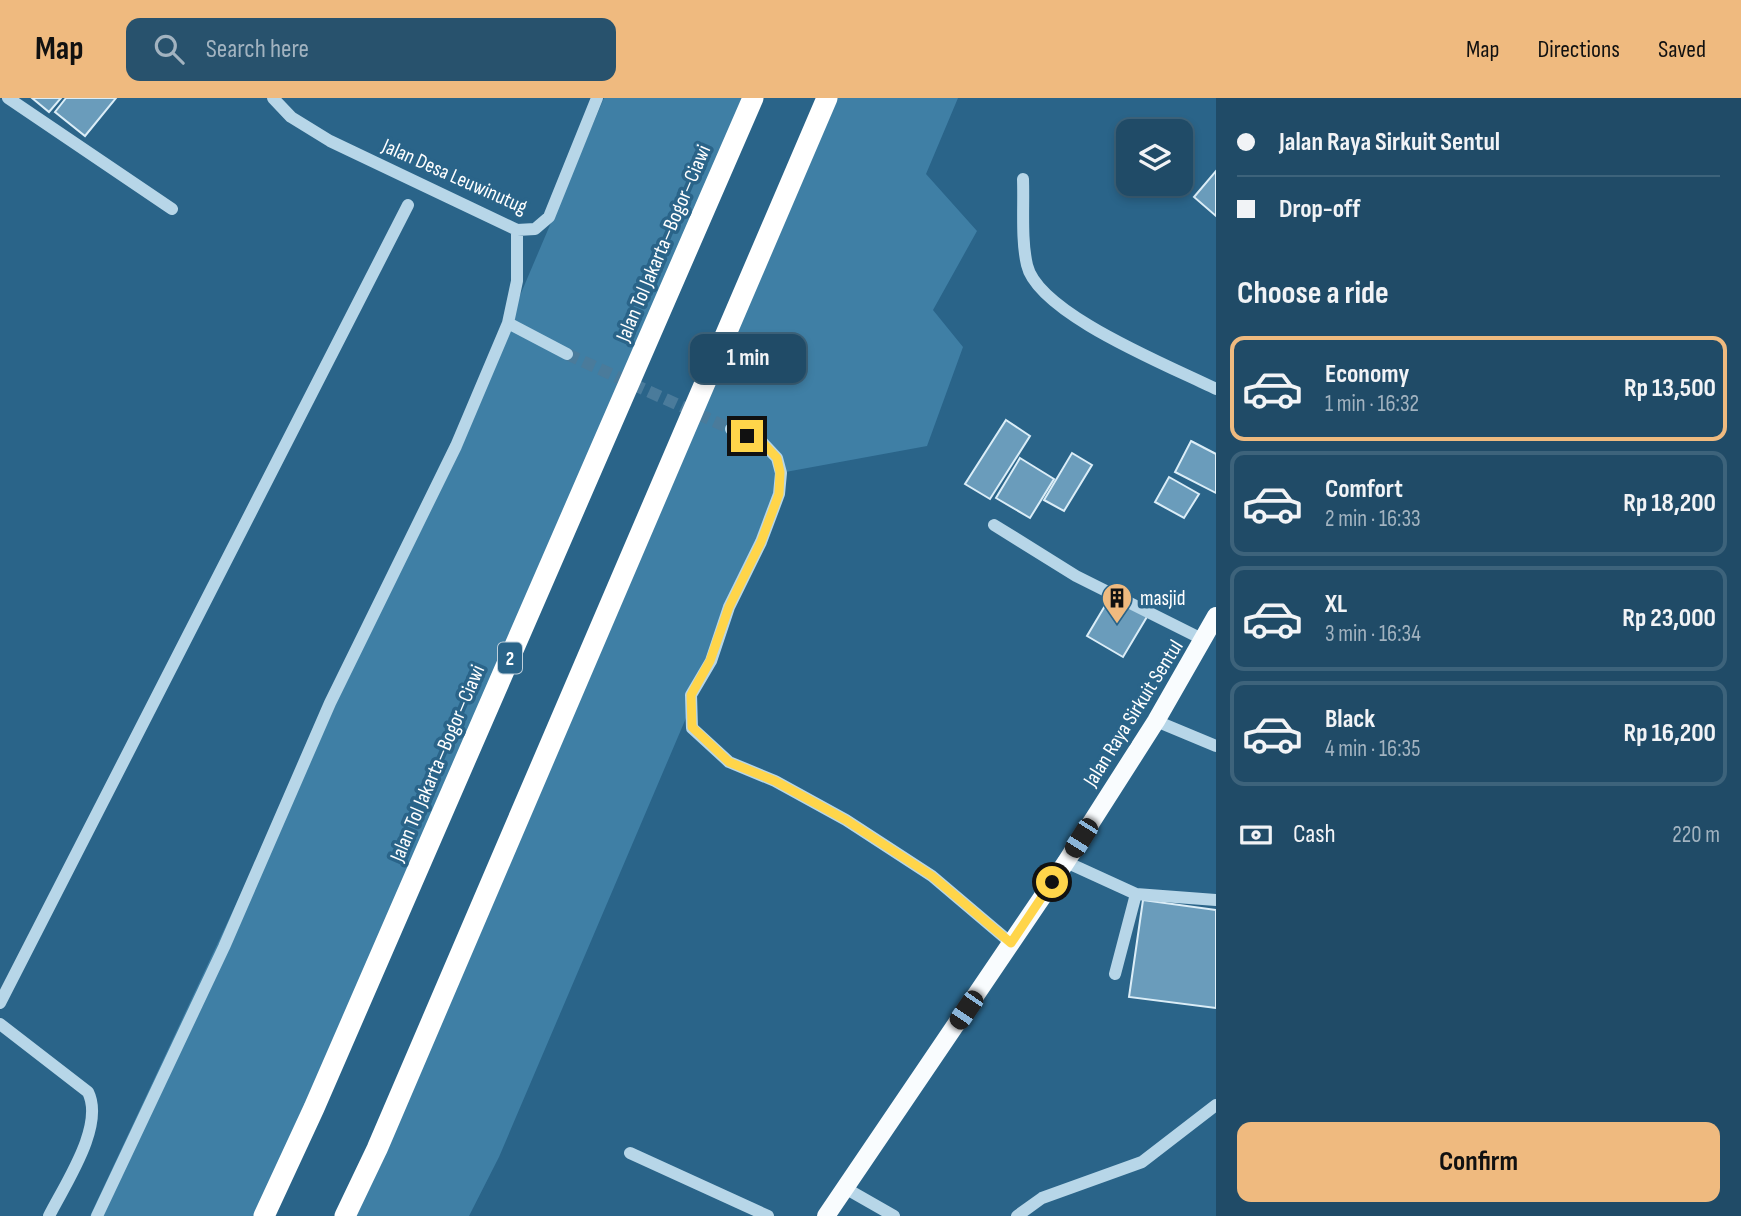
<!DOCTYPE html>
<html lang="en">
<head>
<meta charset="utf-8">
<style>
	body { margin:0; font-family:"Sofia Sans Condensed",sans-serif; background:#28526d; color:#f1f3f6; height:100vh; display:flex; flex-direction:column; font-size:26px; white-space:nowrap }
	* { box-sizing:border-box; margin:0 }
	p { font-size:23px; color:#a2b3c0 }
	.icon { flex:none; width:38px; height:38px; fill:none; stroke:currentColor; stroke-width:2; stroke-linecap:round; stroke-linejoin:round }
	.map { position:relative; flex:1; overflow:hidden }
	.panel { display:flex; flex-direction:column; background:#204b67; width:525px }
	.panel>* { flex:none }
	.hud { display:grid; align-content:center; height:154px; padding:0 21px; background:#204b67 }
	.tools { position:absolute; left:1116px; top:21px; display:grid; gap:14px }
	.tools a { display:grid; place-items:center; width:77px; height:77px; border-radius:14px; background:#204b67; box-shadow:0 4px 10px #0003,0 0 0 2px #3d637b; font-size:35px }
	.end { position:absolute; width:32px; height:32px; margin:-16px; border:9px solid #ffd54a; background:#111; box-shadow:0 0 0 4px #111 }
	.from { border-radius:50% }
	.bubble { position:absolute; height:49px; border-radius:14px; background:#204b67; box-shadow:0 4px 10px #0003,0 0 0 2px #3d637b; font-size:23px; font-weight:700; line-height:49px; text-align:center }
	.car { position:absolute; width:21px; height:42px; margin:-21px -10px; border-radius:9px; box-shadow:0 0 5px 2px #0007; background:linear-gradient(#222 24%,#8ab4d8 0 40%,#222 0 76%,#8ab4d8 0 86%,#222 0) }
	.hud b { display:flex; align-items:center; gap:24px; height:66px; font-size:26px }
	.hud b+b { border-top:2px solid #3d637b }
	.hud i { width:18px; height:18px; background:#f1f3f6 }
	ul { padding:0; list-style:none }
	li { display:flex; align-items:center; gap:21px; height:105px; margin:0 14px 10px; padding:0 7px; border:4px solid #3d637b; border-radius:14px }
	li div { flex:1 }
	li b { display:block; font-size:26px }
	li em { font-style:normal; font-weight:700 }
	li.selected { border-color:#efba7f }
	li>.icon { width:63px; height:63px; stroke-width:1.5 }
	h2 { padding:0 21px; font-size:32px; line-height:84px }
	.pay { display:flex; align-items:center; gap:18px; height:77px; padding:0 21px; font-size:26px }
	.pay p { margin-inline-start:auto }
	.primary-button { display:flex; gap:14px; margin-top:auto; padding:14px 21px }
	.primary-button a { flex:1; height:80px; border-radius:14px; background:#efba7f; color:#111; font-size:28px; font-weight:700; line-height:80px; text-align:center }
	header { display:flex; align-items:center; gap:42px; box-sizing:border-box; height:98px; padding:0 35px; background:#efba7f; color:#111 }
	header strong { font-size:33px }
	nav { display:flex; gap:38px; margin-inline-start:auto; font-size:24px }
	.search { width:490px; height:63px; background:#28526d; display:flex; align-items:center; gap:18px; box-sizing:border-box; padding:0 24px; border-radius:14px; color:#a2b3c0; font-size:26px }
	main { display:flex; flex:1; min-height:0 }
	.map>svg:first-child { display:block }
	.green { fill:#3f7fa5 }
	.building { fill:#6a9cbb; stroke:#dbedf7; stroke-width:2 }
	.lines { fill:none; stroke-linecap:round; stroke-linejoin:round }
	.minor-tunnel { stroke:#4a7b9b; stroke-width:12; stroke-dasharray:12 6; stroke-linecap:butt }
	.minor { stroke:#b7d6e8; stroke-width:12 }
	.major { stroke:#f9fcfe; stroke-width:18 }
	.highway { stroke:#fff; stroke-width:21 }
	.route { stroke:#ffd54a; stroke-width:9 }
	.labels { text-anchor:middle; stroke-width:7; stroke-linejoin:round; paint-order:stroke }
	.shield { fill:#2a6489; stroke:#bfd0dc; stroke-width:2 }
	.shield-label { font-size:19px; font-weight:bold; fill:#fff }
	.street-label { font-size:21px; fill:#fff; stroke:#2a6489 }
	.poi-label { font-size:21px; fill:#fff; stroke:#2a6489; text-anchor:start }
</style>
</head>
<body>
<header>
<strong>Map</strong>
<div class="search"><svg class="icon" aria-label="search" viewBox="0 0 24 24"><circle cx="10" cy="10" r="6"/><path d="M15 15l6 6"/></svg>Search here</div>
<nav><a>Map</a><a>Directions</a><a>Saved</a></nav>
</header>
<main>
<div class="map">
<svg width="1216" height="1118" viewBox="0 0 1216 1118">
	<rect width="100%" height="100%" fill="#2a6489"/>
	<!-- green -->
	<path class="green" d="M604 0H753L264 1118H90L323 620 456 348Z
		M827 0H958L926 76 977 133 933 212 963 249 927 348 780 375 761 444 499 1059 469 1118H342Z"/>
	<!-- building -->
	<path class="building" d="M32 0H61L49 14Z
		M66 0H116L85 38 55 14Z
		M1216 73V118L1194 99Z
		M1006 322 1030 338 990 401 965 386Z
		M1191 343 1216 356V395L1175 374Z
		M1072 355 1092 367 1064 413 1044 402Z
		M1020 360 1054 381 1030 420 996 400Z
		M1169 379 1199 396 1184 420 1155 404Z
		M1112 496 1148 517 1123 559 1087 538Z
		M1143 802 1216 812V910L1129 899Z"/>
	<g class="lines">
		<!-- minor-tunnel -->
		<path class="minor-tunnel" d="M567 256 731 331"/>
		<!-- minor -->
		<path class="minor" d="M8 0 172 111
			M273 0 291 19 330 43 517 132 535 131 549 119 597 0
			M1023 81C1024 109 1021 141 1027 167 1038 216 1172 269 1216 291
			M517 132V183L508 225 567 256
			M731 331 763 345 777 360 781 375 779 396 761 444 729 509 711 563 691 597 692 630 729 664 775 683 846 722 932 778 1011 845
			M994 427 1076 478 1204 542
			M1156 623 1216 648
			M1066 764 1136 796 1216 802
			M1115 876 1136 796
			M0 905 408 107
			M0 926 88 994C105 1028 65 1086 49 1118
			M630 1055 768 1118
			M845 1090 894 1118
			M97 1118 224 849 330 605 456 348 508 225
			M1017 1118 1042 1100 1142 1064 1216 1007"/>
		<!-- major -->
		<path class="major" d="M826 1118 1066 764 1156 623 1216 518"/>
		<!-- highway -->
		<path class="highway" d="M264 1118 314 1010 753 0
			M345 1118 377 1051 827 0"/>
	</g>
	<g class="lines">
		<!-- route -->
		<path class="route" d="M747 338 763 345 777 360 780 374 779 396 761 444 729 509 710 563 691 597 692 629 729 664 775 683 846 722 932 778 1011 845 1052 784"/>
	</g>
	<!-- icons -->
	<defs>
		<g id="building-pin" transform="scale(1.575)"><path d="M0 17L-7.5 6A9.5 9.5 0 1 1 7.5 6Z" fill="#efba7f" stroke="#2a6489"/><path d="M-4-6H4V6H1V3H-1V6H-4ZM-2.5-4.3h1.7v1.8h-1.7ZM.8-4.3h1.7v1.8H.8ZM-2.5-1h1.7V.8h-1.7ZM.8-1h1.7V.8H.8Z" fill="#111"/></g>
	</defs>
	<g fill-rule="evenodd">
		<use href="#building-pin" x="1117" y="500"/>
	</g>
	<g class="labels">
		<!-- shield labels -->
		<rect class="shield" x="498" y="544.5" width="24" height="31" rx="5"/>
		<g class="shield-label">
			<text x="510" y="567">2</text>
		</g>
		<!-- street labels -->
		<g class="street-label">
			<text transform="translate(455 78) rotate(24)" y="7">Jalan Desa Leuwinutug</text>
			<text transform="translate(663 145) rotate(-67)" y="7">Jalan Tol Jakarta–Bogor–Ciawi</text>
			<text transform="translate(1133 615) rotate(-58)" y="7">Jalan Raya Sirkuit Sentul</text>
			<text transform="translate(437 665) rotate(-67)" y="7">Jalan Tol Jakarta–Bogor–Ciawi</text>
		</g>
		<!-- poi labels -->
		<g class="poi-label">
			<text x="1140" y="507">masjid</text>
		</g>
	</g>
</svg>
<div class="tools">
<a><svg class="icon" aria-label="layers" viewBox="0 0 24 24"><path d="M12 4l9 5-9 5-9-5zM3 14l9 5 9-5"/></svg></a>
</div>
<i class="end from" style="left:1052px;top:784px"></i>
<i class="end" style="left:747px;top:338px"></i>
<div class="bubble" style="left:690px;top:236px;width:116px">1 min</div>
<i class="car" style="left:1081px;top:740px;rotate:212deg"></i>
<i class="car" style="left:966px;top:912px;rotate:214deg"></i>
</div>
<section class="panel">
<div class="hud">
<b><i class="from"></i>Jalan Raya Sirkuit Sentul</b>
<b><i></i>Drop-off</b>
</div>
<h2>Choose a ride</h2>
<ul>
<li class="selected"><svg class="icon" aria-label="car" viewBox="0 0 24 24"><path d="M5 17H2v-5l4-1 3-4h7l3 4 3 1v5h-3M9 17h6M6 11h13"/><circle cx="7" cy="17" r="2"/><circle cx="17" cy="17" r="2"/></svg><div><b>Economy</b><p>1 min · 16:32</p></div><em>Rp 13,500</em></li>
<li><svg class="icon" aria-label="car" viewBox="0 0 24 24"><path d="M5 17H2v-5l4-1 3-4h7l3 4 3 1v5h-3M9 17h6M6 11h13"/><circle cx="7" cy="17" r="2"/><circle cx="17" cy="17" r="2"/></svg><div><b>Comfort</b><p>2 min · 16:33</p></div><em>Rp 18,200</em></li>
<li><svg class="icon" aria-label="car" viewBox="0 0 24 24"><path d="M5 17H2v-5l4-1 3-4h7l3 4 3 1v5h-3M9 17h6M6 11h13"/><circle cx="7" cy="17" r="2"/><circle cx="17" cy="17" r="2"/></svg><div><b>XL</b><p>3 min · 16:34</p></div><em>Rp 23,000</em></li>
<li><svg class="icon" aria-label="car" viewBox="0 0 24 24"><path d="M5 17H2v-5l4-1 3-4h7l3 4 3 1v5h-3M9 17h6M6 11h13"/><circle cx="7" cy="17" r="2"/><circle cx="17" cy="17" r="2"/></svg><div><b>Black</b><p>4 min · 16:35</p></div><em>Rp 16,200</em></li>
</ul>
<div class="pay"><svg class="icon" aria-label="cash" viewBox="0 0 24 24"><path d="M3 7h18v10H3z"/><circle cx="12" cy="12" r="2"/></svg>Cash<p>220 m</p></div>
<div class="primary-button"><a>Confirm</a></div>
</section>
</main>
</body>
</html>
